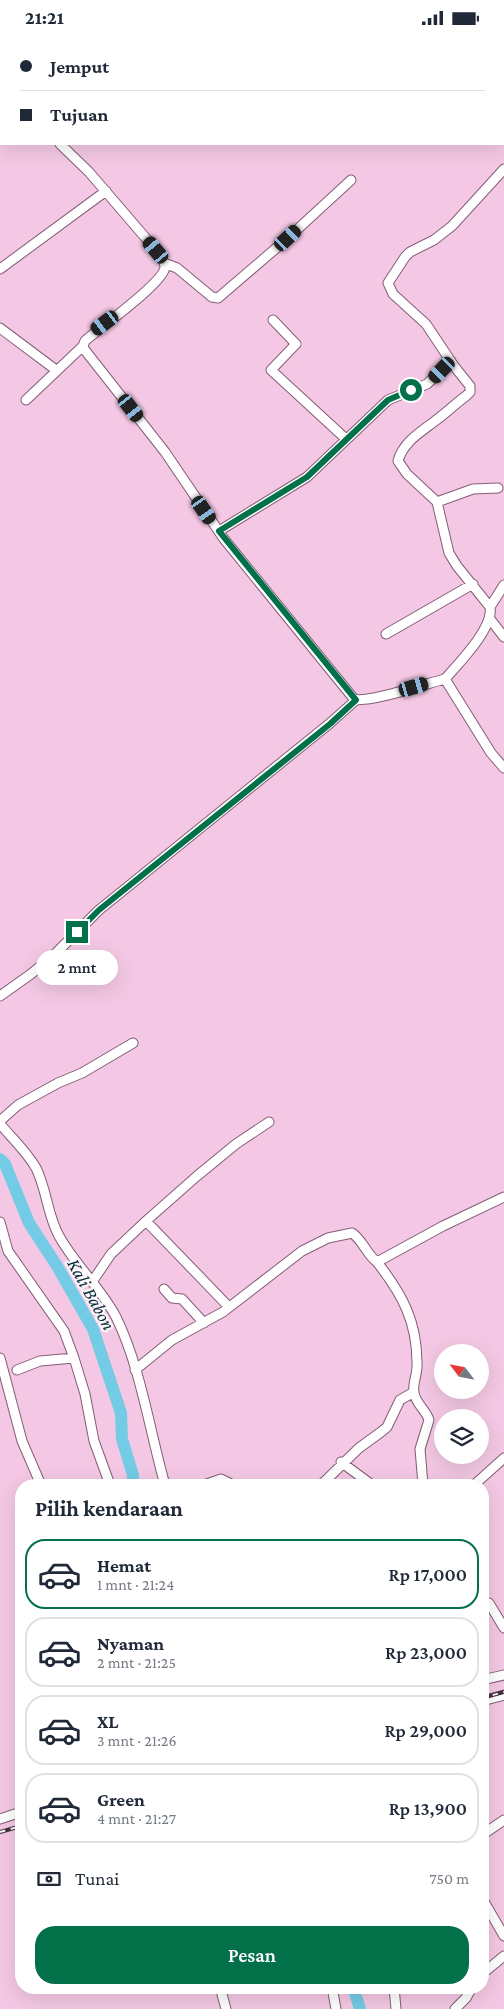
<!DOCTYPE html>
<html lang="id">
<head>
<meta charset="utf-8">
<style>
	body { margin:0; font-family:"Crimson Pro",serif; background:#f6f6f7; color:#1f2937; height:100vh; display:flex; flex-direction:column; font-size:19px; white-space:nowrap }
	* { box-sizing:border-box; margin:0 }
	p { font-size:16px; color:#747a83 }
	.icon { flex:none; width:28px; height:28px; fill:none; stroke:currentColor; stroke-width:2; stroke-linecap:round; stroke-linejoin:round }
	.map { position:relative; flex:1; overflow:hidden }
	.drawer { position:absolute; left:15px; top:1444px; width:474px; height:515px; display:flex; flex-direction:column; background:#fff; border-radius:20px; box-shadow:0 5px 20px #0002 }
	.drawer>* { flex:none }
	.top-card { position:absolute; left:0px; top:0px; width:505px; height:110px; box-shadow:0 5px 20px #0002; display:grid; align-content:center; height:110px; padding:0 20px; background:#fff }
	.needle { width:32px; rotate:302deg }
	.controls { position:absolute; left:434px; top:1309px; display:grid; gap:10px }
	.controls a { display:grid; place-items:center; width:55px; height:55px; border-radius:50%; background:#fff; box-shadow:0 5px 20px #0002; font-size:25px }
	.end { position:absolute; width:22px; height:22px; margin:-11px; border:6px solid #027048; background:#fff; box-shadow:0 0 0 2px #fff }
	.from { border-radius:50% }
	.bubble { position:absolute; height:35px; border-radius:18px; background:#fff; box-shadow:0 5px 20px #0002; font-size:16px; font-weight:600; line-height:35px; text-align:center }
	.car { position:absolute; width:15px; height:30px; margin:-15px -8px; border-radius:6px; box-shadow:0 0 4px 1px #0007; background:linear-gradient(#222 24%,#8ab4d8 0 40%,#222 0 76%,#8ab4d8 0 86%,#222 0) }
	.top-card b { display:flex; align-items:center; gap:18px; height:48px; font-size:19px }
	.top-card b+b { border-top:1px solid #e0e1e3 }
	.top-card i { width:12px; height:12px; background:#1f2937 }
	ul { padding:0; list-style:none }
	li { display:flex; align-items:center; gap:15px; height:70px; margin:0 10px 8px; padding:0 10px; border:2px solid #e0e1e3; border-radius:20px }
	li div { flex:1 }
	li b { display:block; font-size:19px }
	li em { font-style:normal; font-weight:600 }
	li.selected { border-color:#027048 }
	li>.icon { width:45px; height:45px; stroke-width:1.5 }
	h2 { padding:0 20px; font-size:22px; line-height:60px }
	.pay { display:flex; align-items:center; gap:12px; height:55px; padding:0 20px; font-size:19px }
	.pay p { margin-inline-start:auto }
	.primary-button { display:flex; gap:10px; margin-top:auto; padding:10px 20px }
	.primary-button a { flex:1; height:58px; border-radius:20px; background:#027048; color:#fff; font-size:20px; font-weight:600; line-height:58px; text-align:center }
	.status { display:flex; justify-content:space-between; align-items:center; height:35px; padding:0 25px; background:#fff; direction:ltr }
	.status svg { height:14px; fill:currentColor }
	.map>svg:first-child { display:block }
	.lines { fill:none; stroke-linecap:round; stroke-linejoin:round }
	.river { stroke:#73cbe6; stroke-width:12 }
	.minor-casing { stroke:#835d76; stroke-width:11 }
	.minor { stroke:#fff; stroke-width:9 }
	.rail-casing { stroke:#43303d; stroke-width:4 }
	.rail { stroke:#fef5fa; stroke-width:2; stroke-dasharray:5.5; stroke-linecap:butt }
	.route { stroke:#027048; stroke-width:6 }
	.labels { text-anchor:middle; stroke-width:4.5; stroke-linejoin:round; paint-order:stroke }
	.water-label { font-size:19px; font-style:italic; fill:#042f3b; stroke:#fef5fa }
</style>
</head>
<body>
<div class="status"><b>21:21</b><svg viewBox="0 0 49 12"><path d="M0 12V9h3v3zM5 12V6h3v6zM10 12V3h3v9zM15 12V0h3v12zM26 1h20v11H26zM47 4h2v5h-2z"/></svg></div>
<div class="map">
<svg width="504" height="1974" viewBox="0 0 504 1974">
	<rect width="100%" height="100%" fill="#f4c8e4"/>
	<g class="lines">
		<!-- river -->
		<path class="river" d="M0 1124 5 1129 29 1188 57 1231 93 1294 121 1378 122 1404 133 1440V1450
			M353 1952 360 1974"/>
		<!-- minor casing -->
		<g class="minor-casing">
			<path id="minor" d="M105 1 106 0
				M0 26 1 28
				M60 109 89 137 156 215C160 220 165 226 165 232 164 248 99 293 85 306L83 311 84 314 165 417 224 504 354 664C367 669 428 648 445 644L491 718 504 733
				M164 228 177 233 212 262 218 263 288 203 351 145
				M0 234 106 156
				M273 285 296 309 271 335 346 404
				M0 293 56 335
				M26 365 83 311
				M437 467 473 454 498 453
				M219 496 307 442 388 365 427 349 451 326
				M490 572 504 550
				M490 584 504 602
				M386 599 473 549
				M445 644C458 629 494 593 490 572L457 531 449 518 437 467 407 439 398 426C403 407 421 397 435 386 446 378 455 369 466 361L470 357V351L454 331 426 289 393 259 388 248 405 222 410 217 434 205 452 191 504 134
				M0 961 31 939 55 919 99 875 329 689 356 665
				M0 1086 18 1070 58 1048 82 1038 133 1008
				M0 1089C12 1103 27 1117 36 1133 47 1155 47 1179 59 1201 75 1230 101 1253 116 1282 140 1330 150 1397 165 1450
				M146 1186 229 1272
				M0 1187 8 1216 64 1296 74 1323 85 1359 94 1406 110 1450
				M377 1227C402 1259 417 1286 417 1328 418 1338 412 1349 414 1358 416 1369 426 1375 429 1385L420 1414 423 1450
				M92 1247 111 1219 146 1186 197 1141 236 1109 269 1087
				M164 1254 172 1263 182 1264 204 1288
				M0 1323 22 1406 41 1450
				M17 1335 40 1326 74 1323
				M135 1335 172 1305 223 1277 302 1216 328 1203 352 1198C363 1205 366 1219 377 1227L443 1191 504 1162
				M341 1427 372 1450
				M204 1450 221 1444 233 1450
				M321 1450 359 1413 381 1397 387 1392 400 1365 414 1357
				M474 1450 504 1423
				M489 1568 504 1593
				M482 1645 504 1640
				M482 1666 504 1660
				M0 1784 21 1777
				M482 1800 504 1785
				M482 1863 504 1901
				M482 1939 504 1921
				M220 1952 226 1974
				M332 1952 336 1974
				M394 1952 396 1974
				M455 1974 466 1963 472 1952"/>
		</g>
		<!-- minor -->
		<use href="#minor" class="minor"/>
		<!-- rail casing -->
		<g class="rail-casing">
			<path id="rail" d="M482 1663 504 1657
				M0 1797 21 1791"/>
		</g>
		<!-- rail -->
		<use href="#rail" class="rail"/>
	</g>
	<g class="lines">
		<!-- route -->
		<path class="route" d="M77 897 99 875 330 689 356 665 219 496 307 442 388 365 411 355"/>
	</g>
	<g class="labels">
		<!-- water labels -->
		<g class="water-label">
			<text transform="translate(92 1259) rotate(61)" y="7">Kali Babon</text>
		</g>
	</g>
</svg>
<div class="controls">
<a><svg class="needle" viewBox="-14 -14 28 28"><path d="M0-13l5 13h-10z" fill="#e53935"/><path d="M0 13l5-13h-10z" fill="#747a83"/></svg></a>
<a><svg class="icon" aria-label="layers" viewBox="0 0 24 24"><path d="M12 4l9 5-9 5-9-5zM3 14l9 5 9-5"/></svg></a>
</div>
<i class="end from" style="left:411px;top:355px"></i>
<i class="end" style="left:77px;top:897px"></i>
<div class="bubble" style="left:36px;top:915px;width:82px">2 mnt</div>
<i class="car" style="left:288px;top:203px;rotate:47deg"></i>
<i class="car" style="left:156px;top:215px;rotate:320deg"></i>
<i class="car" style="left:105px;top:288px;rotate:233deg"></i>
<i class="car" style="left:442px;top:335px;rotate:224deg"></i>
<i class="car" style="left:131px;top:373px;rotate:142deg"></i>
<i class="car" style="left:204px;top:475px;rotate:145deg"></i>
<i class="car" style="left:414px;top:652px;rotate:74deg"></i>
<div class="top-card">
<b><i class="from"></i>Jemput</b>
<b><i></i>Tujuan</b>
</div>
<section class="drawer">
<h2>Pilih kendaraan</h2>
<ul>
<li class="selected"><svg class="icon" aria-label="car" viewBox="0 0 24 24"><path d="M5 17H2v-5l4-1 3-4h7l3 4 3 1v5h-3M9 17h6M6 11h13"/><circle cx="7" cy="17" r="2"/><circle cx="17" cy="17" r="2"/></svg><div><b>Hemat</b><p>1 mnt · 21:24</p></div><em>Rp 17,000</em></li>
<li><svg class="icon" aria-label="car" viewBox="0 0 24 24"><path d="M5 17H2v-5l4-1 3-4h7l3 4 3 1v5h-3M9 17h6M6 11h13"/><circle cx="7" cy="17" r="2"/><circle cx="17" cy="17" r="2"/></svg><div><b>Nyaman</b><p>2 mnt · 21:25</p></div><em>Rp 23,000</em></li>
<li><svg class="icon" aria-label="car" viewBox="0 0 24 24"><path d="M5 17H2v-5l4-1 3-4h7l3 4 3 1v5h-3M9 17h6M6 11h13"/><circle cx="7" cy="17" r="2"/><circle cx="17" cy="17" r="2"/></svg><div><b>XL</b><p>3 mnt · 21:26</p></div><em>Rp 29,000</em></li>
<li><svg class="icon" aria-label="car" viewBox="0 0 24 24"><path d="M5 17H2v-5l4-1 3-4h7l3 4 3 1v5h-3M9 17h6M6 11h13"/><circle cx="7" cy="17" r="2"/><circle cx="17" cy="17" r="2"/></svg><div><b>Green</b><p>4 mnt · 21:27</p></div><em>Rp 13,900</em></li>
</ul>
<div class="pay"><svg class="icon" aria-label="cash" viewBox="0 0 24 24"><path d="M3 7h18v10H3z"/><circle cx="12" cy="12" r="2"/></svg>Tunai<p>750 m</p></div>
<div class="primary-button"><a>Pesan</a></div>
</section>
</div>
</body>
</html>
